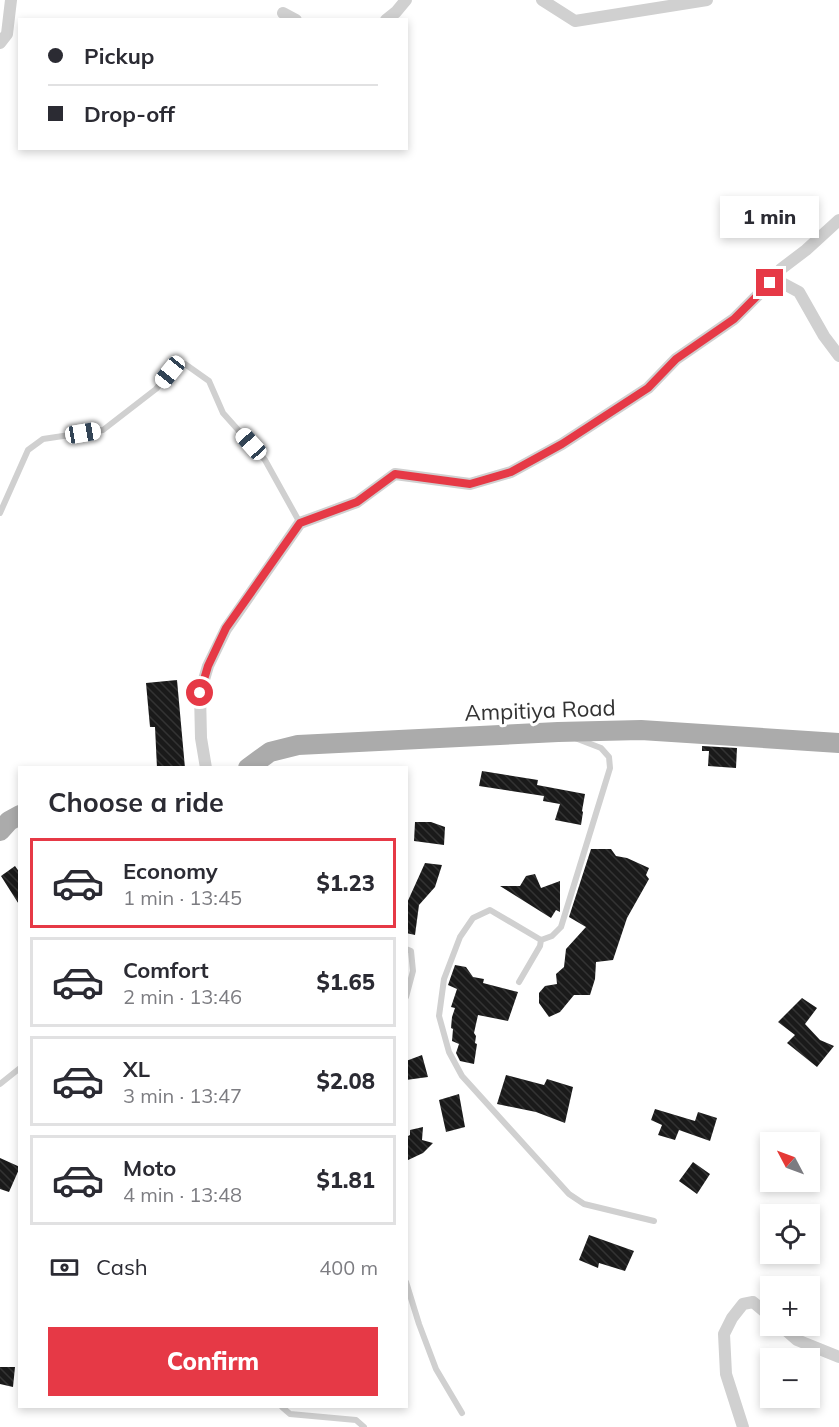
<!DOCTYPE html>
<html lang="en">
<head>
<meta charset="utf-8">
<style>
	body { margin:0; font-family:Mulish,sans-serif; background:#f7f7f7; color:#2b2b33; height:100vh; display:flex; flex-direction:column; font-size:22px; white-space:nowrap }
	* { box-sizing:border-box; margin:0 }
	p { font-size:20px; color:#7c7c81 }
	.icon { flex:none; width:33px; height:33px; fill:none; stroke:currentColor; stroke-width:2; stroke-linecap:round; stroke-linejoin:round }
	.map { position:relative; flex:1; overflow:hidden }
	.details { position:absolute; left:18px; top:766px; width:390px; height:642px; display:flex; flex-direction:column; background:#fff; border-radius:0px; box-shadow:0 3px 9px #0003 }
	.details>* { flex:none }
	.top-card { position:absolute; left:18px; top:18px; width:390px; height:132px; border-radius:0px; box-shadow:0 3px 9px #0003; display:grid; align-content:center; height:132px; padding:0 30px; background:#fff }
	.needle { width:39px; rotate:311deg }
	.fabs { position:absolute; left:760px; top:1132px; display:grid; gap:12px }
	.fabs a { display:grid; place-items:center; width:60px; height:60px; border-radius:0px; background:#fff; box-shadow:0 3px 9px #0003; font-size:30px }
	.end { position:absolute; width:27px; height:27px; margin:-14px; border:8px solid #e63946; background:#fff; box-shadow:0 0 0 3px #fff }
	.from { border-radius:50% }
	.bubble { position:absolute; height:42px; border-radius:0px; background:#fff; box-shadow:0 3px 9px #0003; font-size:20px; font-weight:800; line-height:42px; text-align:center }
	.car { position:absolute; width:18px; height:36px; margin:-18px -9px; border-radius:8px; box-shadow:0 0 4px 2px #0007; background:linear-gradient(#fff 24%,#345 0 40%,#fff 0 76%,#345 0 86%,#fff 0) }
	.top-card b { display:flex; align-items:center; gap:21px; height:57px; font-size:22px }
	.top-card b+b { border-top:2px solid #e1e1e2 }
	.top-card i { width:15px; height:15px; background:#2b2b33 }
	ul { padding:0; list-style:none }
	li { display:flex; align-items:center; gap:18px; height:90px; margin:0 12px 9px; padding:0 18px; border:3px solid #e1e1e2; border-radius:0px }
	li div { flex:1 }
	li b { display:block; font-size:22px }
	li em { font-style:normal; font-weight:800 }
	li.current { border-color:#e63946 }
	li>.icon { width:54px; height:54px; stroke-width:1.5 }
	h2 { padding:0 30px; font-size:27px; line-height:72px }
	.pay { display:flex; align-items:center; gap:15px; height:66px; padding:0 30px; font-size:22px }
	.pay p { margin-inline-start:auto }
	.cta { display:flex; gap:12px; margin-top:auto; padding:12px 30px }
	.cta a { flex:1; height:69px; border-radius:0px; background:#e63946; color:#fff; font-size:24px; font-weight:800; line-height:69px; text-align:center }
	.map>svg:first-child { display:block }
	.building { fill:url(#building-back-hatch) }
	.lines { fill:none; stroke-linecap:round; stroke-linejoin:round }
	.service { stroke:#d0d0d0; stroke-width:6 }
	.minor { stroke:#d0d0d0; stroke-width:12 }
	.primary { stroke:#ababab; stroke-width:20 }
	.route { stroke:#e63946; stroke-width:8 }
	.labels { text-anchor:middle; stroke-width:6; stroke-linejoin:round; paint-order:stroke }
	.street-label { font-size:22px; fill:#333; stroke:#fff }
</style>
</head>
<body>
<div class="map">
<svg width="839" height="1427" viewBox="0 0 839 1427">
	<defs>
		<pattern id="building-back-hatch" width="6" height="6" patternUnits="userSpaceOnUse" patternTransform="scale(1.5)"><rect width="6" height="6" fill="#1a1a1a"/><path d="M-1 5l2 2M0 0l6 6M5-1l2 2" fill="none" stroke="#333"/></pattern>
	</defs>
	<rect width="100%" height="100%" fill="#fff"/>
	<!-- building -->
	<path class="building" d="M177 680 185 768H157L155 727H150L146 683Z
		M702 746 737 748 736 768 708 766 709 751H702Z
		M482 771 538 780 537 785 585 794 582 811 583 812 581 825 555 820 560 804 543 801 544 796 479 786Z
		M415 822H431L445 827 444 845 414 841Z
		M591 849H611L616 856 627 858 649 868 646 875 649 879 627 918 613 960 596 962 595 979 590 995H574L560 1012 549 1017 539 1003V993L545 986 557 984 556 974 564 967 566 949 586 927 569 917Z
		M425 863 442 865 435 887 419 905 415 935 406 933V905Z
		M15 866 20 873V906L1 876Z
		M535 874 541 888 560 881V912L556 910 551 918 500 886H520L526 876Z
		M455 965 466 967 473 977 484 979 483 983 518 992 508 1021 478 1015 474 1033 476 1036 475 1043 477 1044 474 1064 460 1061 456 1053 459 1044 452 1041 453 1029 451 1028 452 1017 455 1008 451 1007 457 989 448 985Z
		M802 998 817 1008 805 1024 820 1040 834 1046 817 1067 787 1043 795 1035 778 1022Z
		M422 1055 428 1077 406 1080V1061Z
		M506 1075 544 1085 547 1079 573 1087 565 1123 536 1112 497 1104Z
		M459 1094 465 1127 446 1132 439 1100Z
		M655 1109 695 1121 698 1112 717 1118 710 1141 679 1130 675 1140 658 1135 662 1125 651 1120Z
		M423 1127 422 1140 433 1143 423 1153 406 1161V1137L410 1135V1130Z
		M0 1158 20 1167 9 1192 0 1189Z
		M693 1162 710 1174 697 1194 679 1181Z
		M589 1235 634 1251 625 1271 599 1263 598 1268 579 1260Z
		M0 1367H15L13 1387 0 1384Z"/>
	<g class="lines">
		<!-- service -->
		<path class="service" d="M0 513 28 450 43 439 103 430 156 389 170 372 185 364 209 381 223 413 265 460 300 523
			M575 738 601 748 609 757 610 768 561 927 552 936 541 940 490 910 473 918 460 937 444 979 439 1016 449 1052 462 1076 569 1194 584 1204 654 1221
			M406 949 411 951 413 971 406 997
			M519 982 540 946 541 940
			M0 1084 20 1068
			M406 1282 419 1324 436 1369 462 1413
			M282 1407 290 1414 356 1420 364 1427"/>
		<!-- minor -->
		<path class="minor" d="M542 0 575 21 707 0
			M283 13 296 20
			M386 20 396 12 406 0
			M0 43 7 34 11 0
			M770 283 781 269 806 250 839 220
			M206 768 201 738 200 693 208 666 226 629 300 523 357 502 395 474 470 484 511 472 562 444 648 388 676 359 734 319 770 283 784 284 799 292 824 336 839 356
			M781 1326 797 1340 839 1357
			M743 1427 726 1374 724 1334 732 1318 743 1304 753 1302 771 1317"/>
		<!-- primary -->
		<path class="primary" d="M248 768 270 752 298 745 558 732 641 730 839 743
			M0 831 9 821 20 815"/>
	</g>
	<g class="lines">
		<!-- route -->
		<path class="route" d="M200 693 208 666 226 628 300 523 357 502 395 474 470 484 511 472 562 444 648 388 676 359 734 319 770 283"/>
	</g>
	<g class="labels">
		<!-- street labels -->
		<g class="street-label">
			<text transform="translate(540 710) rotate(-2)" y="8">Ampitiya Road</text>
		</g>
	</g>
</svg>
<div class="fabs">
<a><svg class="needle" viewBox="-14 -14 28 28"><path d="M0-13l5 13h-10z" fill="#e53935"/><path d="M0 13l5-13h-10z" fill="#7c7c81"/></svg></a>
<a><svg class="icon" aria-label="locate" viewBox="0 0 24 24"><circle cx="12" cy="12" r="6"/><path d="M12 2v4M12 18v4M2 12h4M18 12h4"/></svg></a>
<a>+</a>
<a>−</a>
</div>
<i class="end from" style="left:200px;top:693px"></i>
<i class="end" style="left:770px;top:283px"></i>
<div class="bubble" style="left:720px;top:196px;width:99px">1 min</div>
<i class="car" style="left:170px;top:372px;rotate:219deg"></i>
<i class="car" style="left:83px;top:433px;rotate:81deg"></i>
<i class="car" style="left:251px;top:444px;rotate:318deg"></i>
<div class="top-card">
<b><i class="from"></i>Pickup</b>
<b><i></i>Drop-off</b>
</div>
<section class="details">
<h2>Choose a ride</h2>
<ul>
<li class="current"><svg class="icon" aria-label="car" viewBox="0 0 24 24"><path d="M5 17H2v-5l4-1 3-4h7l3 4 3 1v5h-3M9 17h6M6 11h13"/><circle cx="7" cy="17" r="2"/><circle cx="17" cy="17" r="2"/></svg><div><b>Economy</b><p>1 min · 13:45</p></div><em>$1.23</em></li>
<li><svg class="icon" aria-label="car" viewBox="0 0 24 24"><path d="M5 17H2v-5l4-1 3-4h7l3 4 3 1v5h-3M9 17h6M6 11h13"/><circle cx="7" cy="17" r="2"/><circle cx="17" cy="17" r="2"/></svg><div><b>Comfort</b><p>2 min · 13:46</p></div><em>$1.65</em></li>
<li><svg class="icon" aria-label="car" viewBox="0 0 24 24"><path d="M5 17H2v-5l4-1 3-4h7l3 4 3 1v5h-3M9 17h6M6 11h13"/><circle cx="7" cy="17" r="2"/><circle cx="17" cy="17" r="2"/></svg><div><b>XL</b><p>3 min · 13:47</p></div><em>$2.08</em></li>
<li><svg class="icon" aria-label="car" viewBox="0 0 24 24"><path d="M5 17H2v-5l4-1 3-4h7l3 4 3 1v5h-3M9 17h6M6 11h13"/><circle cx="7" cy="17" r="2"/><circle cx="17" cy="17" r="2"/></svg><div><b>Moto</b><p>4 min · 13:48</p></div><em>$1.81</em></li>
</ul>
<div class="pay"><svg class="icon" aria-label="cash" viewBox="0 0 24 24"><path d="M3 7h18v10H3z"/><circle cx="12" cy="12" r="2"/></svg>Cash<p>400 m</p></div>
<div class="cta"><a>Confirm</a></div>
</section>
</div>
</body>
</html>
